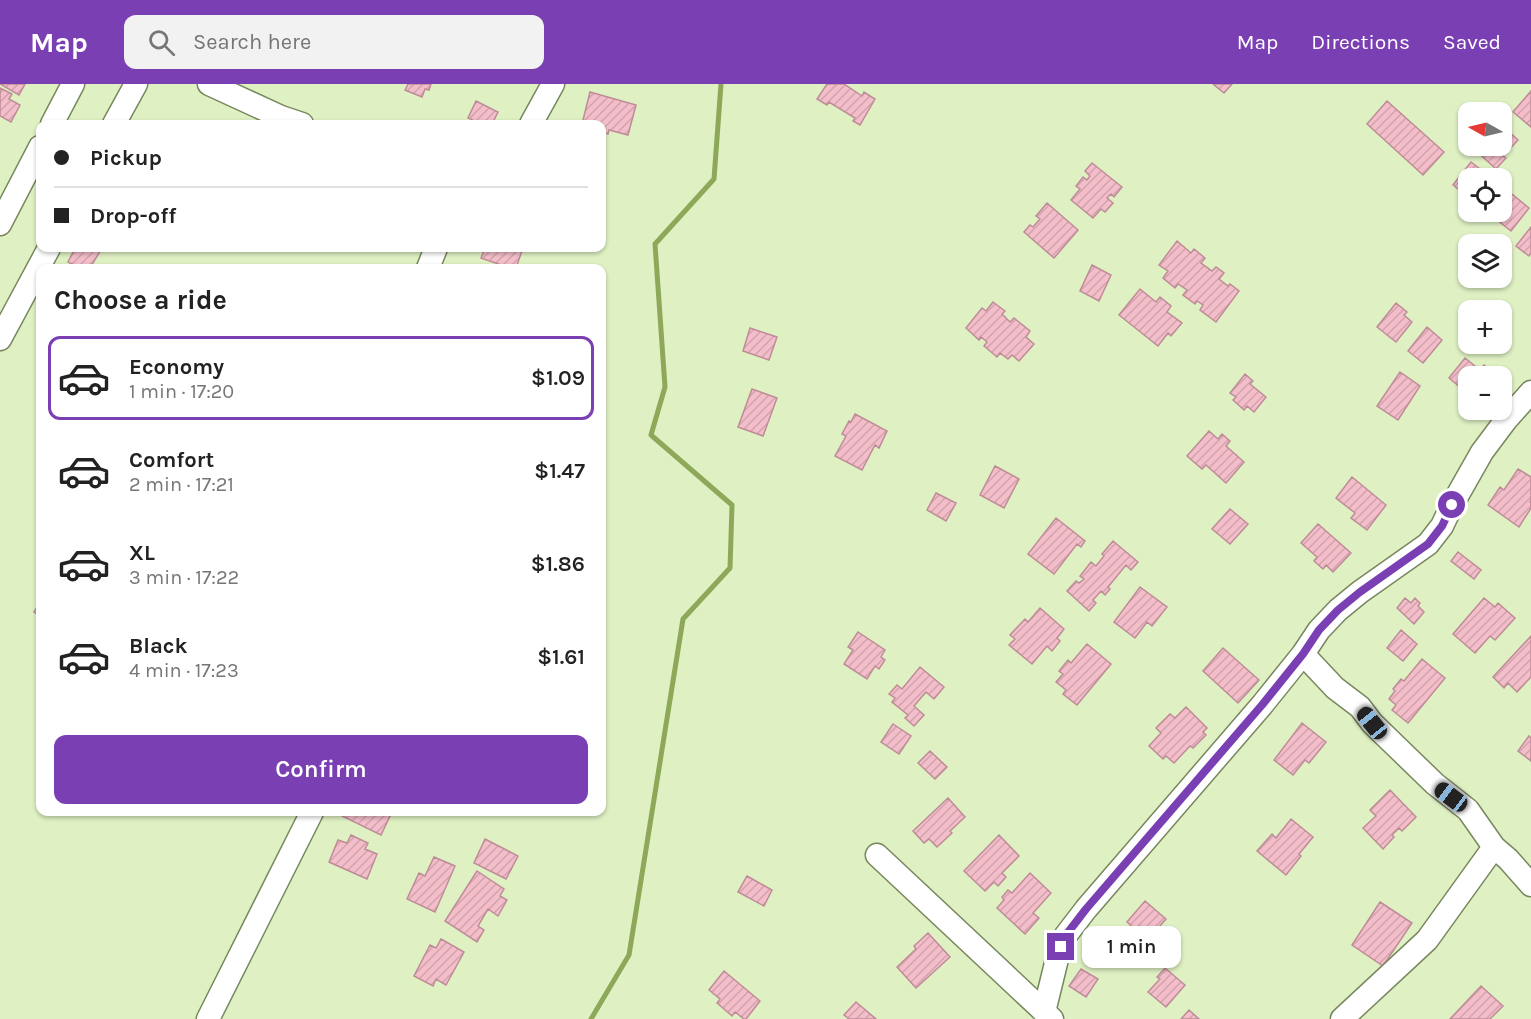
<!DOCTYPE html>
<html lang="en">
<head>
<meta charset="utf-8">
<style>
	body { margin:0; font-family:Karla,sans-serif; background:#f2f2f2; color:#222; height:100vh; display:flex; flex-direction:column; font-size:22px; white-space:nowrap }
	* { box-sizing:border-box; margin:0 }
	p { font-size:20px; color:#767676 }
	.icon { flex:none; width:33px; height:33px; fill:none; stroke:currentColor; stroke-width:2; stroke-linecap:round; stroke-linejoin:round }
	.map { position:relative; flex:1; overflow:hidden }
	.panel { position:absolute; left:36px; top:180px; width:570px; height:552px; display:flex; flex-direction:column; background:#fff; border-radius:12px; box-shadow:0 2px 4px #0004 }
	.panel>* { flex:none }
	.guide { position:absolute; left:36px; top:36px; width:570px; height:132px; border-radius:12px; box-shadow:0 2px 4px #0004; display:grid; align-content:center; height:132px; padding:0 18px; background:#fff }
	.needle { width:39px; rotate:278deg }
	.controls { position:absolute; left:1458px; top:18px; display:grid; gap:12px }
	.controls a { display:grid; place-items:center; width:54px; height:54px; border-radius:12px; background:#fff; box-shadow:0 2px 4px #0004; font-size:30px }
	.end { position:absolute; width:27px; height:27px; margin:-14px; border:8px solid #7b3fb4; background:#fff; box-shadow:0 0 0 3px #fff }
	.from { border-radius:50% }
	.bubble { position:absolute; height:42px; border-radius:12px; background:#fff; box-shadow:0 2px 4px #0004; font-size:20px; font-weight:600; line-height:42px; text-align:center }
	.car { position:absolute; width:18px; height:36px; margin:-18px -9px; border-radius:8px; box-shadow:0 0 4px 2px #0007; background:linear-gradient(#222 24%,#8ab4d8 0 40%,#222 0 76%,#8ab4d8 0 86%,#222 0) }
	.guide b { display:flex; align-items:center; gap:21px; height:57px; font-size:22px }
	.guide b+b { border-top:2px solid #e0e0e0 }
	.guide i { width:15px; height:15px; background:#222 }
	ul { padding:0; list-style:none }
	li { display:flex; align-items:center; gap:18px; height:84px; margin:0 12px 9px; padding:0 6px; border:3px solid transparent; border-radius:12px }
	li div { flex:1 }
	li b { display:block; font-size:22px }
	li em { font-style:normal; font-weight:600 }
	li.current { border-color:#7b3fb4 }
	li>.icon { width:54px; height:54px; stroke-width:1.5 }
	h2 { padding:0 18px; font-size:27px; line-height:72px }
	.primary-button { display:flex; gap:12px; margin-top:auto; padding:12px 18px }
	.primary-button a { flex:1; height:69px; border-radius:12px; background:#7b3fb4; color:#fff; font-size:24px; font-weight:600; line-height:69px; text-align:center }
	header { display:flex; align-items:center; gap:36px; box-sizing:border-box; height:84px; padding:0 30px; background:#7b3fb4; color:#fff }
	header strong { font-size:28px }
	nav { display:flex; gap:33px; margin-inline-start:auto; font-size:21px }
	.search { width:420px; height:54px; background:#f2f2f2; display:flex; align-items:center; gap:15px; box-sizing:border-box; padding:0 21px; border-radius:12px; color:#767676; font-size:22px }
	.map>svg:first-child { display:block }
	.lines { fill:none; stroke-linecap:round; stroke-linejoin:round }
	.stream { stroke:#8ea859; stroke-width:5 }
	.building { fill:url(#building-hatch); stroke:#be8c97; stroke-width:1.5 }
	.minor-casing { stroke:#78875e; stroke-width:25 }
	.minor { stroke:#fff; stroke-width:22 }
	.route { stroke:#7b3fb4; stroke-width:8 }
</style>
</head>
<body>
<header>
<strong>Map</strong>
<div class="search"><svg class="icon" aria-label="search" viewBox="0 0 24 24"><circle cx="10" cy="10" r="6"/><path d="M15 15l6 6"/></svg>Search here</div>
<nav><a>Map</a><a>Directions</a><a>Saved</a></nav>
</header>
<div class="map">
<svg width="1531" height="935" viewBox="0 0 1531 935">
	<defs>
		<pattern id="building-hatch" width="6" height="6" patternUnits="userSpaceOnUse" patternTransform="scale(1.5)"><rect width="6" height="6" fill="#f3bec9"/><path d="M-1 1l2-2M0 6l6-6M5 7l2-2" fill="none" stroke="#d1a4ad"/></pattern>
	</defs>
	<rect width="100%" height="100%" fill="#dff0c3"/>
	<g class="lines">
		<!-- stream -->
		<path class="stream" d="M591 935 629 871 683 535 730 484 732 421 651 351 665 303 655 160 714 95 721 0"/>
	</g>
	<!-- building -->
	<path class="building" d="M0 0H25L19 11Z
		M408 0H431L429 6 425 5 422 13 405 6Z
		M827 0H844L862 12 864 8 875 15 860 41 853 37 855 34 829 18 827 21 817 15Z
		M1213 0H1232L1224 9Z
		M0 4 12 10 9 15 20 21 11 38 0 32Z
		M1531 7V43L1513 28Z
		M590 8 636 21 628 51 609 46 608 50 602 48V40H582Z
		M476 17 498 28 492 40H481L468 34Z
		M1387 17 1444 68 1423 91 1367 40Z
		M1502 41 1518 56 1503 72 1506 74 1496 85 1474 65 1477 62H1502Z
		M1471 78 1492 94H1468V113L1453 101Z
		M1092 79 1122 103 1114 113 1111 110 1107 114 1113 119 1105 128 1101 125 1093 134 1071 116 1080 105 1076 102 1083 93 1087 96 1090 92 1085 87Z
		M1502 102 1529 124 1511 147 1487 128H1502Z
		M1047 119 1078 146 1054 174 1024 148 1030 141 1033 143 1040 135 1036 132Z
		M1531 143V169L1529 172 1516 162Z
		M1177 157 1191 169 1194 165 1205 174 1201 179 1212 187 1216 183 1224 189 1219 195 1228 202 1230 200 1239 207 1216 238 1200 226 1203 221 1197 217 1195 220 1183 211 1187 206 1178 200 1175 204 1163 194 1168 187 1159 181Z
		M75 164H102L90 184H80L68 178Z
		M485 164H523L516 184H510L481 174Z
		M1092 181 1111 191 1099 217 1080 207Z
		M1140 205 1156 218 1160 213 1171 222 1167 228 1182 239 1171 252 1168 249 1158 262 1119 231Z
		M993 218 1005 227 1002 230 1010 238 1014 234 1030 247 1026 253 1034 260 1019 277 1012 271 1008 275 1000 269 997 273 984 262 987 258 981 253 979 256 966 244 982 224 986 227Z
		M1396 219 1407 228 1404 231 1412 238 1396 258 1377 243Z
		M1427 243 1442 256 1423 279 1408 267Z
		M750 244 777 253 769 276 743 267Z
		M1465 274 1480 286 1484 281 1498 292H1468V310L1449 294Z
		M1400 288 1420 302 1398 336 1377 322Z
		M1245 290 1253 297 1250 300 1266 313 1254 328 1247 322 1244 326 1233 316 1236 313 1230 309Z
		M752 305 777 314 763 352 738 343Z
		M855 330 887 347 879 364 875 361 862 386 835 372 846 352 842 350 849 337 851 338Z
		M1209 347 1218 355 1222 350 1230 357 1226 362 1244 378 1226 399 1206 381 1202 385 1187 372Z
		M995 382 1019 395 1004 424 980 411Z
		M1518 385 1531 393V416L1530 418 1531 419V424L1519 443 1488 421 1500 403 1504 406Z
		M1352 393 1386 421 1367 446 1351 434 1355 429 1336 414Z
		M936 409 956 419 946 437 927 426Z
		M1230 425 1248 440 1230 460 1212 445Z
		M1056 434 1085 457 1081 463 1077 460 1054 490 1028 470Z
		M1318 440 1351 469 1333 488 1326 481 1323 485 1314 477 1317 473 1301 459Z
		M1113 457 1138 478 1131 486 1126 481 1108 503 1110 505 1105 511 1101 507 1093 516 1096 519 1089 527 1067 507 1076 497 1079 499 1084 495 1080 492 1091 478 1096 482 1104 472 1102 470Z
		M1458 468 1481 486 1474 495 1451 477Z
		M1140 503 1167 523 1152 542 1147 538 1135 554 1114 538Z
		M1405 514 1411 519 1415 514 1420 519 1418 522 1424 528 1414 540 1397 524Z
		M1484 514 1495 523 1498 519 1515 534 1495 556 1490 552 1475 569 1453 550Z
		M40 518V532L34 528Z
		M1040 524 1064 545 1057 554 1060 557 1052 567 1047 562 1032 580 1009 561 1015 555 1010 551 1025 535 1028 538Z
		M1401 546 1417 560 1403 577 1387 564Z
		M858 548 885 566 881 573 885 576 879 585 875 582 867 595 844 580 853 566 848 563Z
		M1531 552V593L1517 608 1508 599 1504 604 1493 593Z
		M1087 560 1111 580 1077 621 1063 610 1066 606 1056 598 1063 590 1059 587 1068 576 1071 579Z
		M1223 564 1259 596 1238 619 1203 587Z
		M1422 575 1445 594 1408 639 1392 626 1396 621 1389 615 1395 607 1393 605 1401 595 1404 597Z
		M920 583 944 603 934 615 926 608 914 622 924 631 914 642 905 634 908 631 892 618 895 614 889 610 897 601 902 605Z
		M1186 623 1207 644 1203 648 1206 651 1193 664 1190 662 1174 679 1166 672 1163 675 1149 662 1161 649 1156 644 1170 630 1175 634Z
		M1302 639 1326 658 1309 679 1305 676 1293 691 1274 676Z
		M893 640 911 652 899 670 881 658Z
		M1529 652 1531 654V677L1518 667Z
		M930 667 947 683 935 695 918 679Z
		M1390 706 1416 733 1402 747 1399 744 1392 751 1394 753 1383 765 1363 744 1376 732 1370 726Z
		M948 714 965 733 950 747 952 749 937 763 929 755 924 759 913 747Z
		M344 728H392L381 751 342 732Z
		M1291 735 1313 753 1299 770 1301 772 1286 791 1257 767 1272 750 1276 754Z
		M351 751 368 759 365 765 377 770 367 795 329 778 338 756 347 759Z
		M999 751 1019 772 1002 789 1006 793 998 802 994 798 985 807 964 787Z
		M485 755 518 772 506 795 474 779Z
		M434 773 455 782 435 828 407 815 419 789 425 792Z
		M477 787 504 805 500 812 507 816 498 832 488 825 478 842 484 846 477 858 445 837Z
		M1030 789 1051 809 1033 829 1039 834 1025 850 997 824 1004 816 1002 813 1008 806 1012 809Z
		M747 792 772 806 764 822 738 808Z
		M1145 817 1166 835 1151 852 1140 842 1136 846 1127 838Z
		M1380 818 1412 839 1383 882 1352 861Z
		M928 849 950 873 916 904 897 883 916 865 914 862Z
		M441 855 464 868 446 901 436 895 433 902 414 892 430 861 436 864Z
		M1165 884 1185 901 1166 923 1148 908 1160 895 1157 893Z
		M1081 885 1098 895 1086 913 1069 902Z
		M724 887 760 917 746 935H744L735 928 732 932 717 919 720 915 709 906Z
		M1481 902 1503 922 1490 935H1450Z
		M856 918 876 935H849L844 931Z
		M1189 926 1199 935H1181Z"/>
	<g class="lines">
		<!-- minor casing -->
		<g class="minor-casing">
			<path id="minor" d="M209 0 281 33 302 40
				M52 40 73 0
				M114 40 136 0
				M531 40 553 0
				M0 140 40 63
				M428 184 436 164
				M0 255 49 164
				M1303 570 1335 604 1360 623 1372 639 1435 700 1468 726 1494 763 1508 775 1531 801
				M877 771 1052 935
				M1044 928 1057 875 1066 851 1086 825 1262 621 1303 570 1319 546 1338 526 1360 508 1428 460 1442 442 1452 421 1482 368 1506 336 1531 308
				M208 935 312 728
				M1342 935 1427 856 1494 763"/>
		</g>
		<!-- minor -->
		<use href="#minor" class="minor"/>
	</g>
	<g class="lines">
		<!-- route -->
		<path class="route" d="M1061 863 1066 851 1086 825 1262 621 1303 570 1319 546 1338 526 1360 508 1428 460 1442 442 1452 421"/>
	</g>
</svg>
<div class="controls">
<a><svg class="needle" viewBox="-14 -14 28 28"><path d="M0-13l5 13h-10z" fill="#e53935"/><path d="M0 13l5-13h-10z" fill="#767676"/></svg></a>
<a><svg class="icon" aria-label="locate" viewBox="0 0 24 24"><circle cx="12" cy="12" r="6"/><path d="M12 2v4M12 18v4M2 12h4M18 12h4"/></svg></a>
<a><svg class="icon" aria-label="layers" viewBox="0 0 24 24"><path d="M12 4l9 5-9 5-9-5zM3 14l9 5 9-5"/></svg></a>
<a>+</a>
<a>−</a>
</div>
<i class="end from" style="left:1452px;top:421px"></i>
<i class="end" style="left:1061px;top:863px"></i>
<div class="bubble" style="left:1082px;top:842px;width:99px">1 min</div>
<i class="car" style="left:1372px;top:639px;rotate:321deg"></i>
<i class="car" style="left:1451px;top:713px;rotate:307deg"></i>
<div class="guide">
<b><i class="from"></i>Pickup</b>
<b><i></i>Drop-off</b>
</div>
<section class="panel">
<h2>Choose a ride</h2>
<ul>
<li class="current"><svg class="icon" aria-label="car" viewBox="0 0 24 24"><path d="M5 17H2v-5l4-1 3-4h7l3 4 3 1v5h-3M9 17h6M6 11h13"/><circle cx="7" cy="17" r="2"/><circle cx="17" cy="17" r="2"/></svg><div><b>Economy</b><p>1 min · 17:20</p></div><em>$1.09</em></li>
<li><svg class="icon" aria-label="car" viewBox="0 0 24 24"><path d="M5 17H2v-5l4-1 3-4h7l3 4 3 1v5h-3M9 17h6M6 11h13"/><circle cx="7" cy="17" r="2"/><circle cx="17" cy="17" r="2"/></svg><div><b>Comfort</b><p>2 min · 17:21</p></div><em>$1.47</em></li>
<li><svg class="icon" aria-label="car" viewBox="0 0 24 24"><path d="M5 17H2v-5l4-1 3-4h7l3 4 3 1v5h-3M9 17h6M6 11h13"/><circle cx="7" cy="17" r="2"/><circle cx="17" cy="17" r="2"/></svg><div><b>XL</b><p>3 min · 17:22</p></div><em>$1.86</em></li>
<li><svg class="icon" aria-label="car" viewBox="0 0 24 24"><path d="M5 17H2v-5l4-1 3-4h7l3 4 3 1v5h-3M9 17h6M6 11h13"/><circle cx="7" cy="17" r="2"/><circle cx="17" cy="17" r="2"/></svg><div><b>Black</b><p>4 min · 17:23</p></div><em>$1.61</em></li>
</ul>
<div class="primary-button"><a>Confirm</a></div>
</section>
</div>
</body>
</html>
